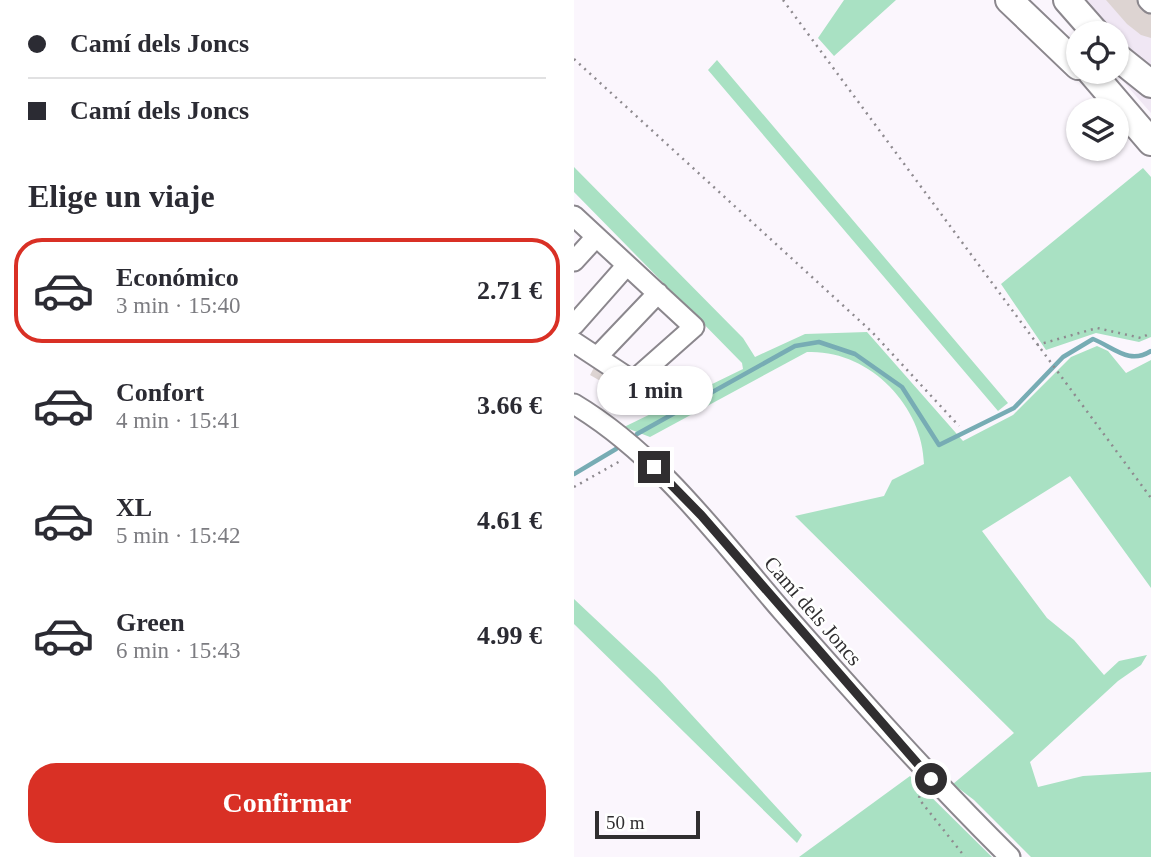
<!DOCTYPE html>
<html lang="es">
<head>
<meta charset="utf-8">
<style>
	body { margin:0; font-family:"Times New Roman",serif; background:#f2f2f3; color:#2b2b33; height:100vh; display:flex; flex-direction:column; font-size:26px; white-space:nowrap }
	* { box-sizing:border-box; margin:0 }
	p { font-size:23px; color:#7c7c81 }
	.icon { flex:none; width:38px; height:38px; fill:none; stroke:currentColor; stroke-width:2; stroke-linecap:round; stroke-linejoin:round }
	.map { position:relative; flex:1; overflow:hidden }
	.drawer { display:flex; flex-direction:column; background:#fff; width:574px }
	.drawer>* { flex:none }
	.top-card { display:grid; align-content:center; height:154px; padding:0 28px; background:#fff }
	.controls { position:absolute; left:492px; top:21px; display:grid; gap:14px }
	.controls a { display:grid; place-items:center; width:63px; height:63px; border-radius:50%; background:#fff; box-shadow:0 2px 5px #0004; font-size:35px }
	.scale { position:absolute; left:21px; bottom:18px; width:105px; box-sizing:border-box; padding-left:7px; border:4px solid #302e30; border-top:0; font-size:19px; line-height:24px; white-space:nowrap; color:#302e30; -webkit-text-stroke:5px #fff; paint-order:stroke }
	.end { position:absolute; width:32px; height:32px; margin:-16px; border:9px solid #302e30; background:#fff; box-shadow:0 0 0 4px #fff }
	.from { border-radius:50% }
	.bubble { position:absolute; height:49px; border-radius:24px; background:#fff; box-shadow:0 2px 5px #0004; font-size:23px; font-weight:700; line-height:49px; text-align:center }
	.top-card b { display:flex; align-items:center; gap:24px; height:66px; font-size:26px }
	.top-card b+b { border-top:2px solid #e1e1e2 }
	.top-card i { width:18px; height:18px; background:#2b2b33 }
	ul { padding:0; list-style:none }
	li { display:flex; align-items:center; gap:21px; height:105px; margin:0 14px 10px; padding:0 14px; border:4px solid transparent; border-radius:28px }
	li div { flex:1 }
	li b { display:block; font-size:26px }
	li em { font-style:normal; font-weight:700 }
	li.current { border-color:#d93025 }
	li>.icon { width:63px; height:63px; stroke-width:1.5 }
	h2 { padding:0 28px; font-size:32px; line-height:84px }
	.button { display:flex; gap:14px; margin-top:auto; padding:14px 28px }
	.button a { flex:1; height:80px; border-radius:28px; background:#d93025; color:#fff; font-size:28px; font-weight:700; line-height:80px; text-align:center }
	main { display:flex; flex:1; min-height:0 }
	.map>svg:first-child { display:block }
	.built { fill:#f0e7f4 }
	.green { fill:#a9e1c3 }
	.lines { fill:none; stroke-linecap:round; stroke-linejoin:round }
	.stream { stroke:#77acb4; stroke-width:4.5 }
	.building { fill:#ddd4d2 }
	.minor-casing { stroke:#8b878d; stroke-width:23 }
	.major-casing { stroke:#8b878d; stroke-width:30 }
	.path { stroke:#8e8a8f; stroke-width:2.5; stroke-dasharray:2 5; stroke-linecap:butt }
	.minor { stroke:#fff; stroke-width:19 }
	.major { stroke:#fff; stroke-width:26 }
	.route { stroke:#302e30; stroke-width:9 }
	.labels { text-anchor:middle; stroke-width:5; stroke-linejoin:round; paint-order:stroke }
	.street-label { font-size:21px; fill:#302e30; stroke:#fff }
</style>
</head>
<body>
<main>
<section class="drawer">
<div class="top-card">
<b><i class="from"></i>Camí dels Joncs</b>
<b><i></i>Camí dels Joncs</b>
</div>
<h2>Elige un viaje</h2>
<ul>
<li class="current"><svg class="icon" aria-label="car" viewBox="0 0 24 24"><path d="M5 17H2v-5l4-1 3-4h7l3 4 3 1v5h-3M9 17h6M6 11h13"/><circle cx="7" cy="17" r="2"/><circle cx="17" cy="17" r="2"/></svg><div><b>Económico</b><p>3 min · 15:40</p></div><em>2.71 €</em></li>
<li><svg class="icon" aria-label="car" viewBox="0 0 24 24"><path d="M5 17H2v-5l4-1 3-4h7l3 4 3 1v5h-3M9 17h6M6 11h13"/><circle cx="7" cy="17" r="2"/><circle cx="17" cy="17" r="2"/></svg><div><b>Confort</b><p>4 min · 15:41</p></div><em>3.66 €</em></li>
<li><svg class="icon" aria-label="car" viewBox="0 0 24 24"><path d="M5 17H2v-5l4-1 3-4h7l3 4 3 1v5h-3M9 17h6M6 11h13"/><circle cx="7" cy="17" r="2"/><circle cx="17" cy="17" r="2"/></svg><div><b>XL</b><p>5 min · 15:42</p></div><em>4.61 €</em></li>
<li><svg class="icon" aria-label="car" viewBox="0 0 24 24"><path d="M5 17H2v-5l4-1 3-4h7l3 4 3 1v5h-3M9 17h6M6 11h13"/><circle cx="7" cy="17" r="2"/><circle cx="17" cy="17" r="2"/></svg><div><b>Green</b><p>6 min · 15:43</p></div><em>4.99 €</em></li>
</ul>
<div class="button"><a>Confirmar</a></div>
</section>
<div class="map">
<svg width="577" height="857" viewBox="0 0 577 857">
	<rect width="100%" height="100%" fill="#fbf6fd"/>
	<!-- built -->
	<path class="built" d="M480 0H577V113L541 72 542 33H509Z"/>
	<!-- green -->
	<path class="green" d="M270 0H322L260 56 244 38Z
		M143 60 434 403 424 411 134 70Z
		M0 167 169 338 181 357 231 334 293 332 389 441 439 415 497 357 523 346 534 351 552 373 577 360V588L496 476 408 531 473 618 500 640 530 675 545 661 573 655 567 665 544 681 456 762 464 787 509 776 577 772V857H457L400 800 379 784 440 733 221 516 310 496 318 480 350 464C349 405 294 349 233 352L76 437 50 427 169 369 168 363 0 192Z
		M569 168 577 177V337L565 342 522 333 472 350 427 284Z
		M0 599 83 677 228 835 223 843 0 624Z
		M336 776 418 857H225Z"/>
	<g class="lines">
		<!-- stream -->
		<path class="stream" d="M63 434 221 346 245 342 281 354 328 387 365 445 440 408 489 357 519 339C541 348 555 365 577 351
			M0 474 42 449"/>
	</g>
	<!-- building -->
	<path class="building" d="M532 0H577V38L567 35 553 24Z
		M22 364 43 376 37 387 16 375Z"/>
	<g class="lines">
		<!-- minor casing -->
		<g class="minor-casing">
			<path id="minor" d="M574 0 577 3
				M0 216 120 327 59 381 0 342
				M0 261 22 237
				M0 325 53 265
				M23 357 84 293
				M0 404C85 455 145 538 209 612 283 696 357 779 436 857"/>
		</g>
		<!-- major casing -->
		<g class="major-casing">
			<path id="major" d="M435 0 504 66
				M493 0 522 33
				M542 56 577 84
				M517 72 577 142"/>
		</g>
		<!-- path -->
		<path class="path" d="M209 0 577 498
			M0 59 298 332 385 426
			M463 345 523 328 567 338 577 333
			M0 487 48 460
			M346 789 345 799 391 857"/>
		<!-- minor -->
		<use href="#minor" class="minor"/>
		<!-- major -->
		<use href="#major" class="major"/>
	</g>
	<g class="lines">
		<!-- route -->
		<path class="route" d="M80 467 127 515 357 779"/>
	</g>
	<g class="labels">
		<!-- street labels -->
		<g class="street-label">
			<text transform="translate(239 611) rotate(49)" y="7">Camí dels Joncs</text>
		</g>
	</g>
</svg>
<div class="controls">
<a><svg class="icon" aria-label="locate" viewBox="0 0 24 24"><circle cx="12" cy="12" r="6"/><path d="M12 2v4M12 18v4M2 12h4M18 12h4"/></svg></a>
<a><svg class="icon" aria-label="layers" viewBox="0 0 24 24"><path d="M12 4l9 5-9 5-9-5zM3 14l9 5 9-5"/></svg></a>
</div>
<div class="scale">50 m</div>
<i class="end from" style="left:357px;top:779px"></i>
<i class="end" style="left:80px;top:467px"></i>
<div class="bubble" style="left:23px;top:366px;width:116px">1 min</div>
</div>
</main>
</body>
</html>
